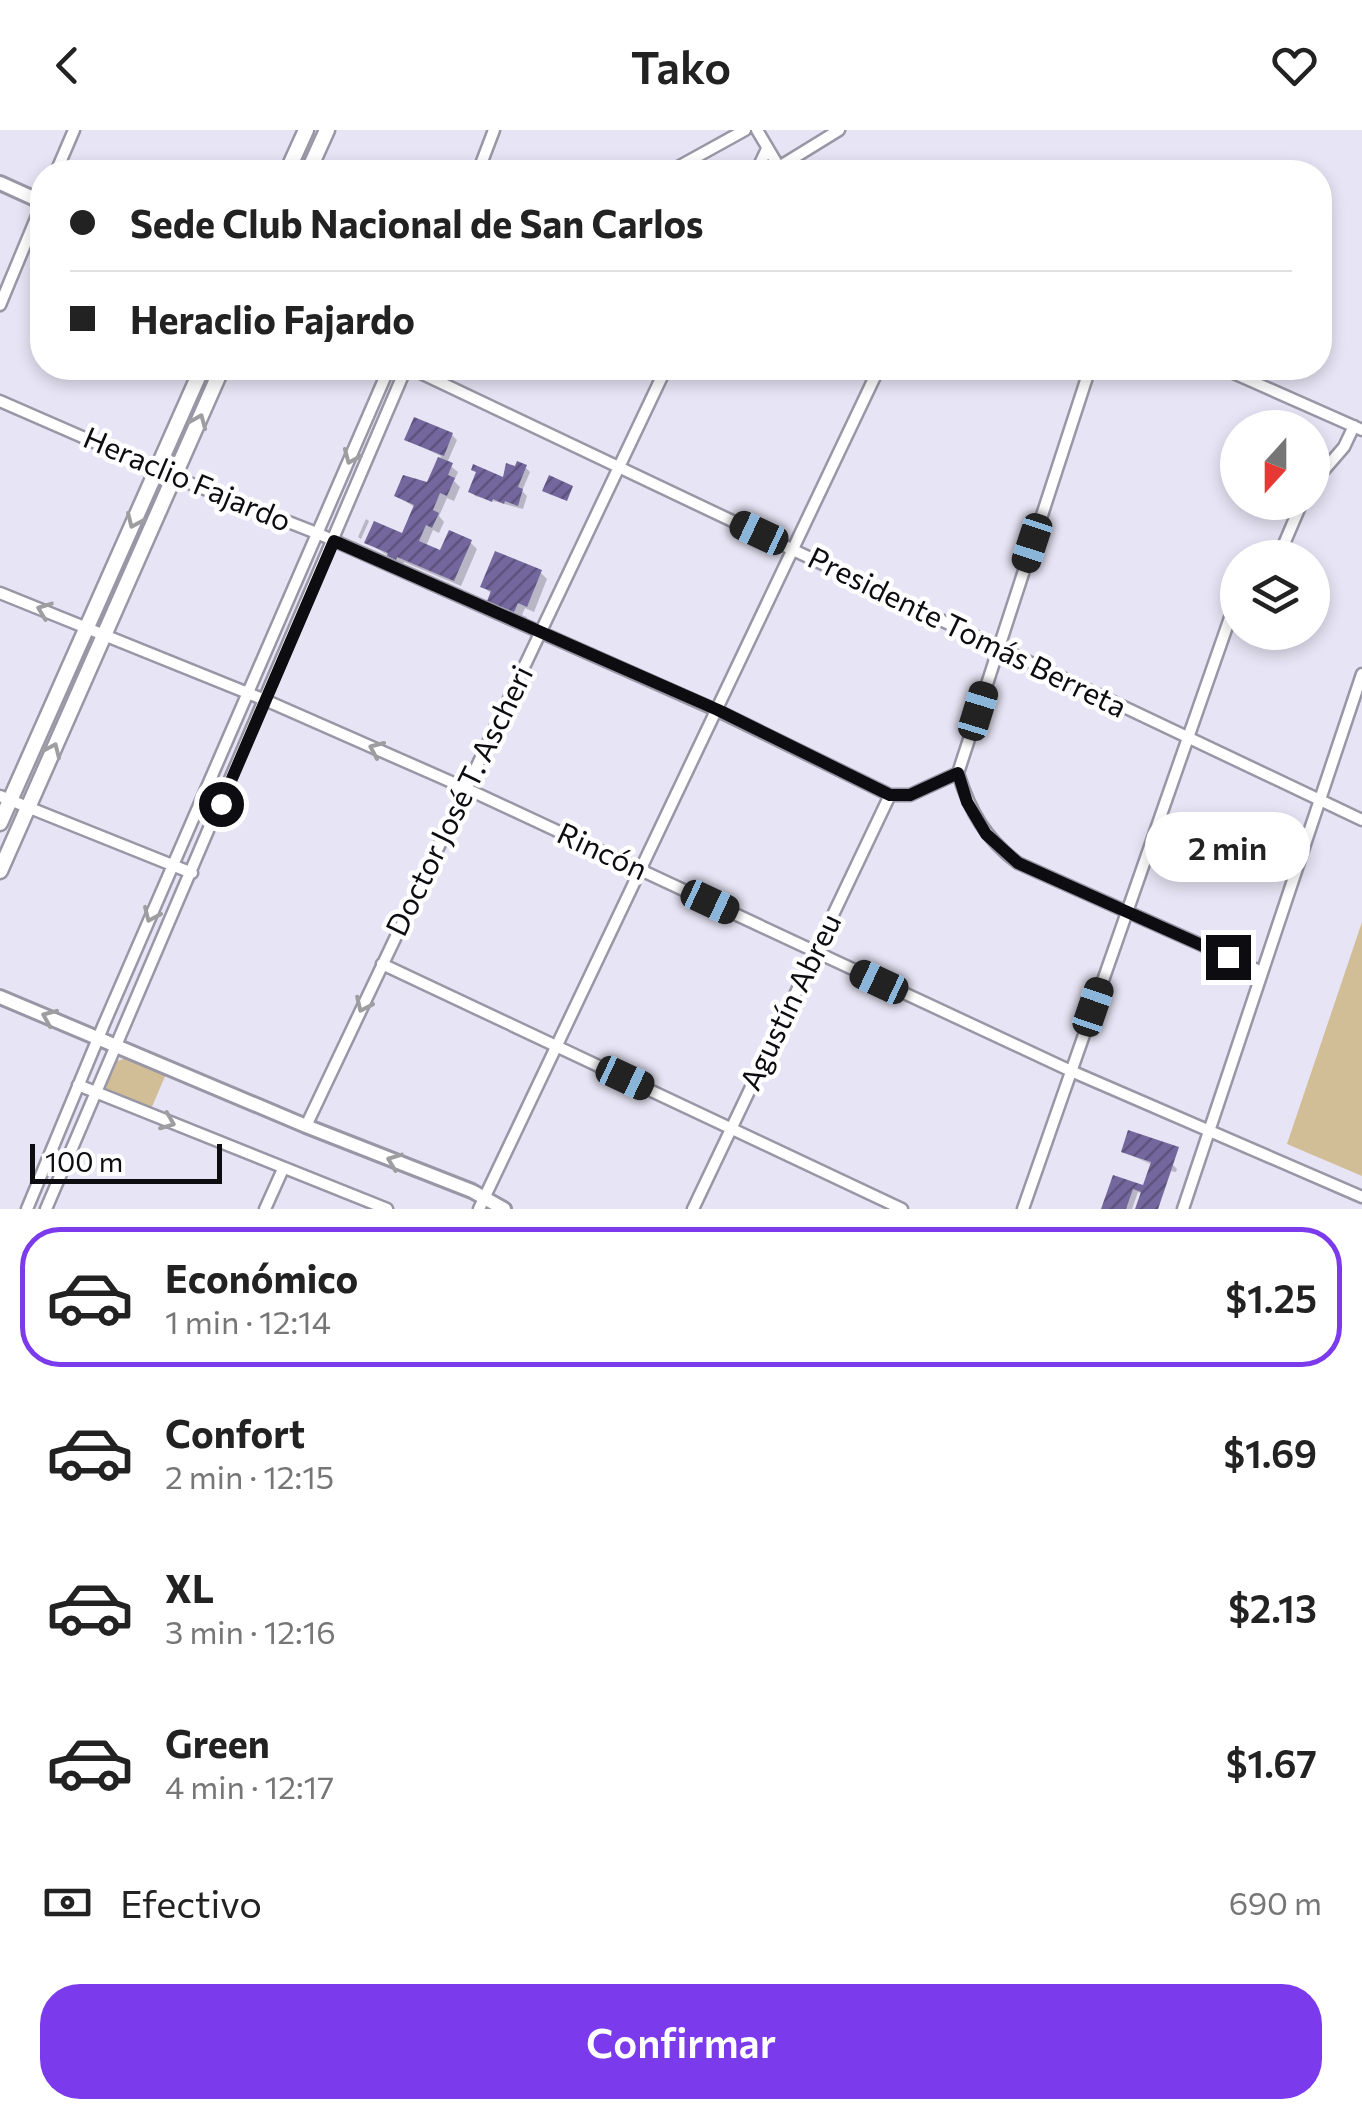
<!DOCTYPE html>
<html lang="es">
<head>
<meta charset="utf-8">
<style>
	body { margin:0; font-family:Commissioner,sans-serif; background:#f6f6f6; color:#222; height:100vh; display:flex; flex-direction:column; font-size:38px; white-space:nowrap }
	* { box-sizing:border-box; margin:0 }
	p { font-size:32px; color:#767676 }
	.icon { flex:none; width:55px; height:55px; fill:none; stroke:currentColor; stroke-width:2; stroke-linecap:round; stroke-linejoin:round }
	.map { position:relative; height:1079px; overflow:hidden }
	.side { display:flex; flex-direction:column; background:#fff; flex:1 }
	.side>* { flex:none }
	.top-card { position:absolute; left:30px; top:30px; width:1302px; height:220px; border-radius:40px; box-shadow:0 5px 15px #0003; display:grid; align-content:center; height:220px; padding:0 40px; background:#fff }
	.needle { width:65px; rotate:201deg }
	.buttons { position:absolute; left:1220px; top:280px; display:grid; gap:20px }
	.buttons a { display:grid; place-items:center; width:110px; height:110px; border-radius:50%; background:#fff; box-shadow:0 5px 15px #0003; font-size:50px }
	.scale { position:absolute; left:30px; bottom:25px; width:192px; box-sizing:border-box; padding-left:10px; border:5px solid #0d0c11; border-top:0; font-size:28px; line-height:35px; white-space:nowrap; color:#0d0c11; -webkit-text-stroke:8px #fff; paint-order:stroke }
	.end { position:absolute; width:45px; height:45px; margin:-22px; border:12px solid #0d0c11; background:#fff; box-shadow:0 0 0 5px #fff }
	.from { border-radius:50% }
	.bubble { position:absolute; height:70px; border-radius:35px; background:#fff; box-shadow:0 5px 15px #0003; font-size:32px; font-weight:600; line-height:70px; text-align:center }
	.car { position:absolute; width:30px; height:60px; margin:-30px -15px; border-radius:12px; box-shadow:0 0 8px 2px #0007; background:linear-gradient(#222 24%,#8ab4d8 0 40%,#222 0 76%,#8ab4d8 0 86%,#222 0) }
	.top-card b { display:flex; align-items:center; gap:35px; height:95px; font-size:38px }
	.top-card b+b { border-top:2px solid #e0e0e0 }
	.top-card i { width:25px; height:25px; background:#222 }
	ul { padding:18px 0 0; list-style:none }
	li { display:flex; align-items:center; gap:30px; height:140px; margin:0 20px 15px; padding:0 20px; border:5px solid transparent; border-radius:40px }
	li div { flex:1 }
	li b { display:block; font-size:38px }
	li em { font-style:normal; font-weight:600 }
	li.on { border-color:#7c3aed }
	li>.icon { width:90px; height:90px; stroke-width:1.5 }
	.pay { display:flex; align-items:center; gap:25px; height:110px; padding:0 40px; font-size:38px }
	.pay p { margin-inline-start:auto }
	.action { display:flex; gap:20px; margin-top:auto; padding:20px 40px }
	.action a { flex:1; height:115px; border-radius:40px; background:#7c3aed; color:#fff; font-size:40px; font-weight:600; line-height:115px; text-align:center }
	header { display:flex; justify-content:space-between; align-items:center; height:130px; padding:0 40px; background:#fff; font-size:45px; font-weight:600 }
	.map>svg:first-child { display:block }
	.grass { fill:#d1be96 }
	.shadow { fill:#0003 }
	.building { fill:url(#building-hatch) }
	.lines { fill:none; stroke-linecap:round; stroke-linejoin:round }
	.minor-casing { stroke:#9996a5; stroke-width:15 }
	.tertiary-casing { stroke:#9996a5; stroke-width:18 }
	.secondary-casing { stroke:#9996a5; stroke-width:19 }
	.minor { stroke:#fff; stroke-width:10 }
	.tertiary { stroke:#fff; stroke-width:12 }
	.secondary { stroke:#fff; stroke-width:14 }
	.oneway { stroke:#9e9ea0 }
	.route { stroke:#0d0c11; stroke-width:12 }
	.labels { text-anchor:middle; stroke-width:9; stroke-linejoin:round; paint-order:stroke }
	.street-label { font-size:30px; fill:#0d0c11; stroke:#fff }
</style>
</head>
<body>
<header><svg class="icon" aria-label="back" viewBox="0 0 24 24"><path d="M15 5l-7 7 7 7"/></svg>Tako<svg class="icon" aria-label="heart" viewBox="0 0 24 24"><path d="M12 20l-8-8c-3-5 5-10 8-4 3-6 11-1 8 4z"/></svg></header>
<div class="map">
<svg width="1362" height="1079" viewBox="0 0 1362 1079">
	<defs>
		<pattern id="building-hatch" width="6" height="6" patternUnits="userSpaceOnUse" patternTransform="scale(2.5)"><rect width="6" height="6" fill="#73679d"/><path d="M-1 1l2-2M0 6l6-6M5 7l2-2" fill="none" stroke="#5d537f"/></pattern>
	</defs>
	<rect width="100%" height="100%" fill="#e7e4f5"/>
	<!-- grass -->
	<path class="grass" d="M1362 792V1046L1287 1014Z
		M126 928 166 944 151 979 104 961 117 931Z"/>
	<!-- shadow -->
	<path class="shadow" d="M452 305 457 310 447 333 458 342 454 351 460 357 454 371 447 368 439 386 444 392 439 403 433 400 426 416 441 423 470 412 477 419 461 456 404 432 403 435 367 412 403 407 416 378 397 366 429 355 441 326 407 310Z
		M526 338 530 342 522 361 527 366 523 379 475 366 471 361 504 350Z
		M366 389 369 391 361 409 358 407Z
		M541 443 547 449 534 482 525 478 522 485 527 487 525 492 497 477 490 471 492 464 483 457Z
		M1123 1022 1173 1035 1177 1039 1176 1042 1171 1041 1158 1079H1138L1143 1064 1138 1062 1132 1079H1104L1114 1048 1145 1058 1153 1035Z"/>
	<!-- building -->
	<path class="building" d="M414 287 453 303 444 326 404 310Z
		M438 327 453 333 448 345 455 348 447 366 440 363 433 380 439 383 432 398 426 395 419 411 440 420 449 400 472 410 454 451 397 427 396 430 387 426 388 423 364 413 374 391 402 403 414 375 394 366 403 345 427 352Z
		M517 331 527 335 518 357 523 359 518 376 505 371 504 374 493 369 492 372 468 362 476 342 471 340 473 334 503 347 506 333 515 336Z
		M549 345 573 356 567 371 542 361Z
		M495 421 542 440 527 477 518 473 514 482 487 471 491 461 480 457Z
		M1128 1000 1179 1017 1158 1079H1135L1141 1062 1133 1059 1126 1079H1101L1113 1045 1143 1055 1151 1032 1121 1022Z"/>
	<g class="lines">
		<!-- minor casing -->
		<g class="minor-casing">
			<path id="minor" d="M757 0 779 37 790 42
				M779 37 839 0
				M56 42 74 0
				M478 42 494 0
				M669 42 745 0
				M756 42 767 19
				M0 175 42 74
				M410 238 1362 690
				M1222 238 1362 300
				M0 271 174 347 319 404 718 581 890 665H910L958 643
				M1312 354 1344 317 1354 296
				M1278 428 1302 372
				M0 463 265 570 465 658 1071 941 1362 1067
				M958 643 1090 238
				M958 643C970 682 986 709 1018 733L1262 842
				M0 666 192 743
				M382 834 902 1079
				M78 955 387 1079
				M306 996 666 238
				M27 1079 104 894 389 238
				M46 1079 406 238
				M265 1079 283 1039
				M479 1079 879 238
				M693 1079 890 665
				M1023 1079 1238 465
				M1183 1079 1362 544"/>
		</g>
		<!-- tertiary casing -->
		<g class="tertiary-casing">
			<path id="tertiary" d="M0 53 42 72
				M0 867 306 996 472 1061 504 1079"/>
		</g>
		<!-- secondary casing -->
		<g class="secondary-casing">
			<path id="secondary" d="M287 42 306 0
				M308 42 327 0
				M0 693 202 238
				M0 741 222 238"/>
		</g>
		<!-- minor -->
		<use href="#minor" class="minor"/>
		<!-- tertiary -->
		<use href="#tertiary" class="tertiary"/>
		<!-- secondary -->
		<use href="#secondary" class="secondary"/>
	</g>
	<!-- one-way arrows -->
	<defs><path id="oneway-chevron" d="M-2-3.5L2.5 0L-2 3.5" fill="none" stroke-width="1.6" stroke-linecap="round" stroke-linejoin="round" transform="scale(2.5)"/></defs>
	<g class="oneway">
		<use href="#oneway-chevron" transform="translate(199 291) rotate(-67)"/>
		<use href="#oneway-chevron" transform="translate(351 327) rotate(113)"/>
		<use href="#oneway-chevron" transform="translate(134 391) rotate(114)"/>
		<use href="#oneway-chevron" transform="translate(44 480) rotate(-159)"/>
		<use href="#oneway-chevron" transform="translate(376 619) rotate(-156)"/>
		<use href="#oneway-chevron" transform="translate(53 620) rotate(-66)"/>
		<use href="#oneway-chevron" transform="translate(151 785) rotate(114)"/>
		<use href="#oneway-chevron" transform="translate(363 875) rotate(115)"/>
		<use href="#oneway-chevron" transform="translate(49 887) rotate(-157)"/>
		<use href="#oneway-chevron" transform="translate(168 992) rotate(22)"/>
		<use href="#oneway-chevron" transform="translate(394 1031) rotate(-159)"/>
	</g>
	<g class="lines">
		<!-- route -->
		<path class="route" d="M221 674 334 411 718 580 890 665H910L958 643 967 672 986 704 1018 733 1228 827"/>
	</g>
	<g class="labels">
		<!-- street labels -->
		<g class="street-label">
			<text transform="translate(187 350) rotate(23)" y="10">Heraclio Fajardo</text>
			<text transform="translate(967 503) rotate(26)" y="10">Presidente Tomás Berreta</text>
			<text transform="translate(460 671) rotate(-64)" y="10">Doctor José T. Ascheri</text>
			<text transform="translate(602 722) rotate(25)" y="10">Rincón</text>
			<text transform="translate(791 872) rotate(-64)" y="10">Agustín Abreu</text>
		</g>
	</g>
</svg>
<div class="buttons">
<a><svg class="needle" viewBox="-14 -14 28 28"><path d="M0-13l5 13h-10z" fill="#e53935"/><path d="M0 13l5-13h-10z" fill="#767676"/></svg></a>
<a><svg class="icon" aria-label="layers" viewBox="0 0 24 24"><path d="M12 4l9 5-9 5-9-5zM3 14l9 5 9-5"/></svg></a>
</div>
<div class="scale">100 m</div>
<i class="end from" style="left:221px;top:674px"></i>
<i class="end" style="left:1228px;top:827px"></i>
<div class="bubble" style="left:1145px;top:682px;width:165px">2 min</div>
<i class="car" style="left:759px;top:403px;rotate:295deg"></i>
<i class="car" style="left:1032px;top:413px;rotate:198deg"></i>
<i class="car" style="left:978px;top:581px;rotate:17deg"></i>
<i class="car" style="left:710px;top:772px;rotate:115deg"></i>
<i class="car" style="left:879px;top:852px;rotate:295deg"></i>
<i class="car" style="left:1093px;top:877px;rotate:19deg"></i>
<i class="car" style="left:625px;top:948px;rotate:115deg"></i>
<div class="top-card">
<b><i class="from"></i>Sede Club Nacional de San Carlos</b>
<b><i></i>Heraclio Fajardo</b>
</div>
</div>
<section class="side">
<ul>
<li class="on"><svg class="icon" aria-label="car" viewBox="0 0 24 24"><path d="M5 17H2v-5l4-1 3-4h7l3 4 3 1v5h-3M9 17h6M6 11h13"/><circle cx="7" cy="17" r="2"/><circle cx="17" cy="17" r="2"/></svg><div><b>Económico</b><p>1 min · 12:14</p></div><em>$1.25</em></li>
<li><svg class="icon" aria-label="car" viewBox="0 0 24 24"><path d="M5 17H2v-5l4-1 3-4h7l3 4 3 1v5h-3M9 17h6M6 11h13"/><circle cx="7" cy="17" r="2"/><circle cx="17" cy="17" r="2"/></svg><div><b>Confort</b><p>2 min · 12:15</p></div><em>$1.69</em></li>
<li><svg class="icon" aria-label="car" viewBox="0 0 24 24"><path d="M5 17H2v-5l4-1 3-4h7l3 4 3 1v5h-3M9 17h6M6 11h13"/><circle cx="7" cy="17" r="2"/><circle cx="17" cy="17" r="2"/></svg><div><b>XL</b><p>3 min · 12:16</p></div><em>$2.13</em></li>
<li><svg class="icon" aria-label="car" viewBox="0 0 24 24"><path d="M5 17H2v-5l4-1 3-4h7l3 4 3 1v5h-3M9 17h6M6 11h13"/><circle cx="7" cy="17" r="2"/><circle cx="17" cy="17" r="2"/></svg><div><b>Green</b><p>4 min · 12:17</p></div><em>$1.67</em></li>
</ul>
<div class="pay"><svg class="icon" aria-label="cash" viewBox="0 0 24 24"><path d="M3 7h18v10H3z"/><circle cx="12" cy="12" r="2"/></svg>Efectivo<p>690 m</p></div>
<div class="action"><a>Confirmar</a></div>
</section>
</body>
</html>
